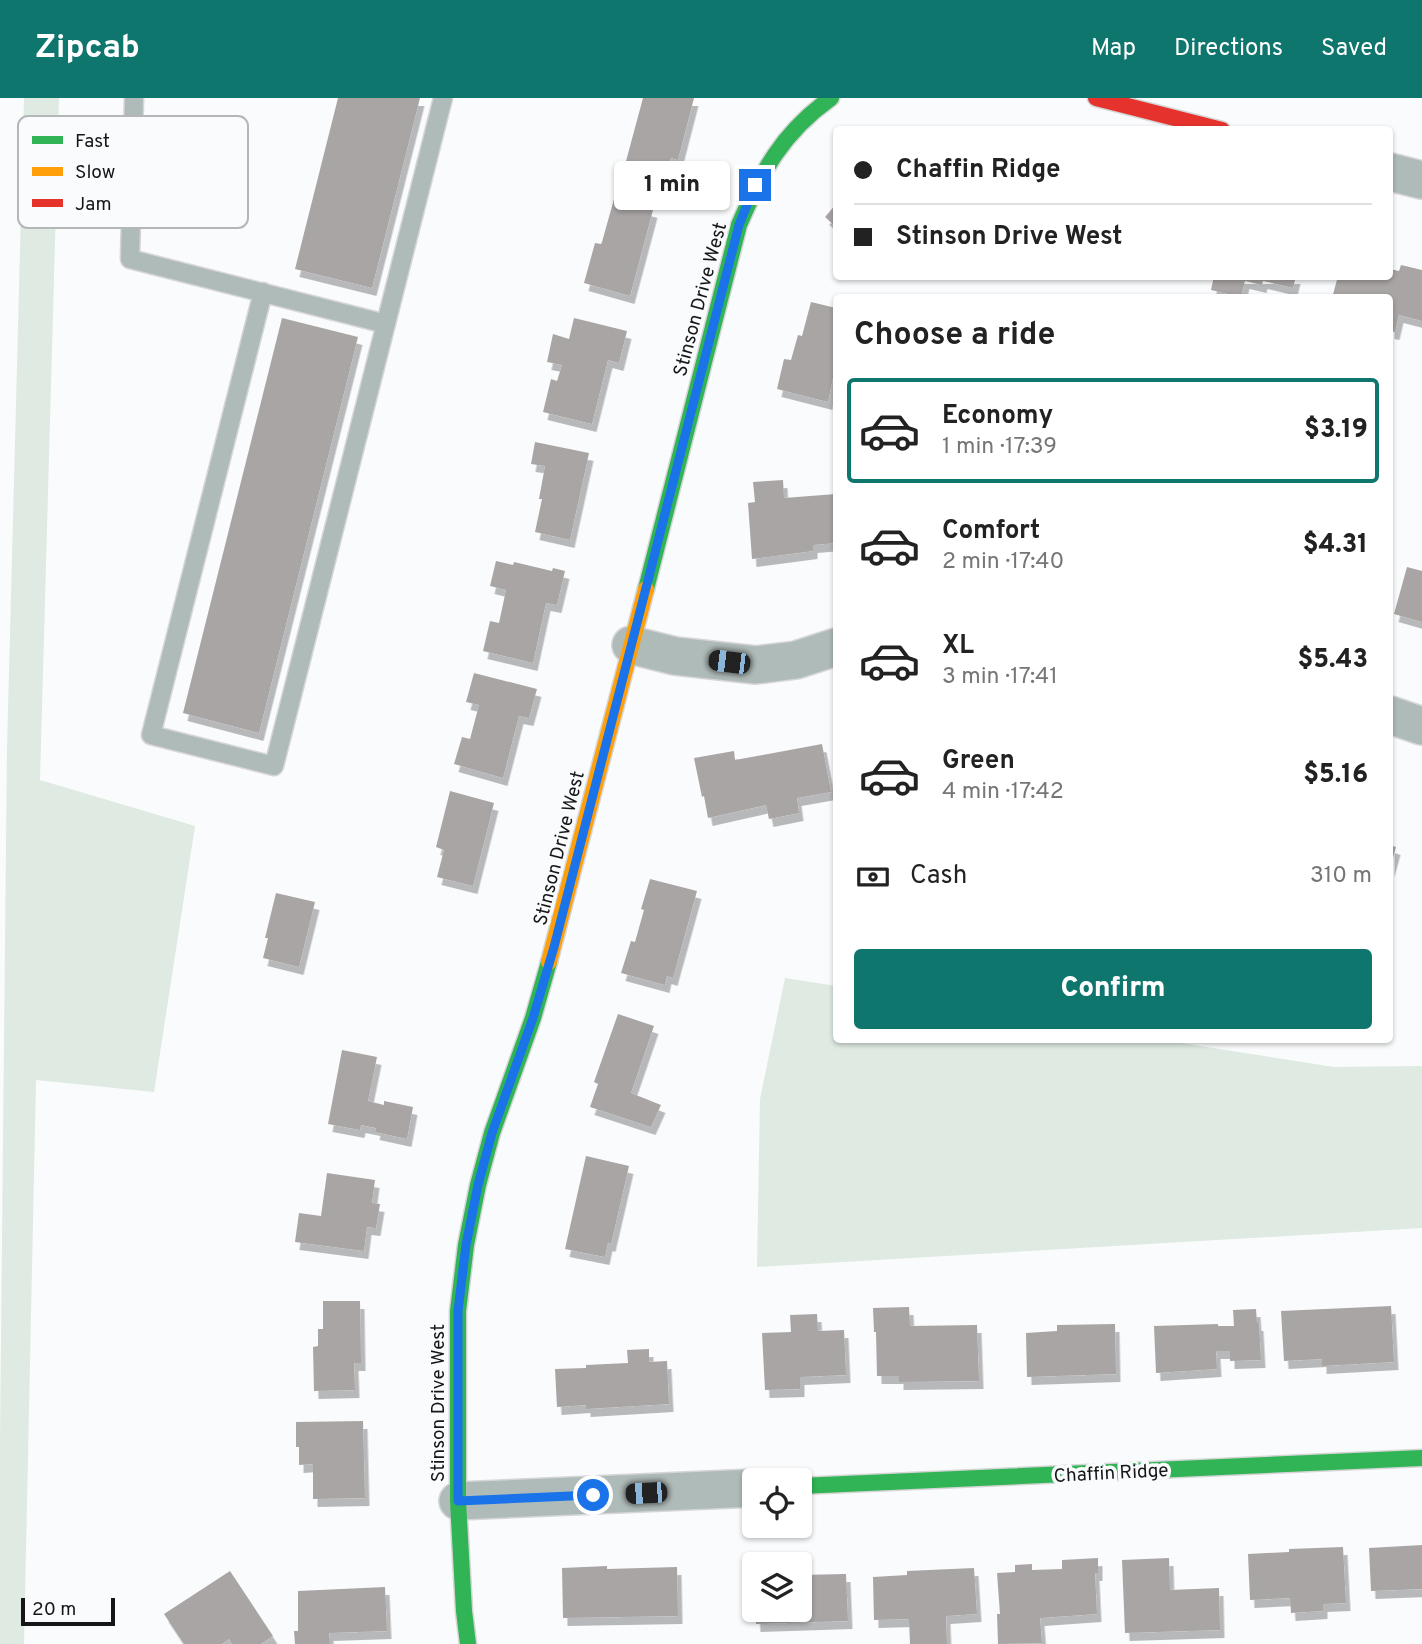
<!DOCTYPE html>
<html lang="en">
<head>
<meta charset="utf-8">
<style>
	body { margin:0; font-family:Overpass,sans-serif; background:#f2f2f2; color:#222; height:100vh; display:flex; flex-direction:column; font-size:26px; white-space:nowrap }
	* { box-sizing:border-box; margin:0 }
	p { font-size:23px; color:#767676 }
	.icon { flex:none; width:38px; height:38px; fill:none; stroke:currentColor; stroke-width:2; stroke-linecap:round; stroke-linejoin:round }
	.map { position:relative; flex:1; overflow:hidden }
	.sheet { position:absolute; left:833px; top:196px; width:560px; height:749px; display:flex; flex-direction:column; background:#fff; border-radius:7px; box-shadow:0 2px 5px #0004 }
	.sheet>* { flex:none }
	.hud { position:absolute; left:833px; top:28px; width:560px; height:154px; border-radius:7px; box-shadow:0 2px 5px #0004; display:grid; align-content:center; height:154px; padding:0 21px; background:#fff }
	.buttons { position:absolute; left:742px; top:1370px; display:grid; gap:14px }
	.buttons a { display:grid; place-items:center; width:70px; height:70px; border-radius:7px; background:#fff; box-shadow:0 2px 5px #0004; font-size:35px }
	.scale { position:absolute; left:21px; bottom:18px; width:94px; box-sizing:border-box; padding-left:7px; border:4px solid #161617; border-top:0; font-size:19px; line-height:24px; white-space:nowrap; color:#161617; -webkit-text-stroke:5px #f9fbfd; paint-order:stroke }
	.end { position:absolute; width:32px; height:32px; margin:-16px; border:9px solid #1a73e8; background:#fff; box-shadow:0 0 0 4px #fff }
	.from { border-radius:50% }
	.bubble { position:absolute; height:49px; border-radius:7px; background:#fff; box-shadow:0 2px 5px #0004; font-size:23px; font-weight:800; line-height:49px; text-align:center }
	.car { position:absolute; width:21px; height:42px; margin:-21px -10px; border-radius:9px; box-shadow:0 0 5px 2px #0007; background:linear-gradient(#222 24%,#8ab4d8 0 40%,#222 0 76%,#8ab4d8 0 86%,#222 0) }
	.hud b { display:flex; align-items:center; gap:24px; height:66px; font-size:26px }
	.hud b+b { border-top:2px solid #e0e0e0 }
	.hud i { width:18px; height:18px; background:#222 }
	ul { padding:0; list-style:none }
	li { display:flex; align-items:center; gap:21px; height:105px; margin:0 14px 10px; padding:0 7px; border:4px solid transparent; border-radius:7px }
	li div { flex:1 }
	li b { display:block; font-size:26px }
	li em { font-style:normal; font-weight:800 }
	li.current { border-color:#0f766e }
	li>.icon { width:63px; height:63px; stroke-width:1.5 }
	h2 { padding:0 21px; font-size:32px; line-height:84px }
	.pay { display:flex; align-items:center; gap:18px; height:77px; padding:0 21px; font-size:26px }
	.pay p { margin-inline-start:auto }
	.cta { display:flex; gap:14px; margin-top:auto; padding:14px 21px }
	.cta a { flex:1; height:80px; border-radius:7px; background:#0f766e; color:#fff; font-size:28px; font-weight:800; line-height:80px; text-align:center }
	header { display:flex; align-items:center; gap:42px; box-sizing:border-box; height:98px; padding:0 35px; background:#0f766e; color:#fff }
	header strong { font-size:33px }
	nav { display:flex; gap:38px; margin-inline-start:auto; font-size:24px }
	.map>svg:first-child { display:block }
	.green { fill:#deeae2 }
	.building { fill:#aaa5a5; filter:url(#shadow) }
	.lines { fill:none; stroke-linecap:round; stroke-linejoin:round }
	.lane-casing { stroke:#d6d6d7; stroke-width:21 }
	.street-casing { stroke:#d6d6d7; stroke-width:40 }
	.fast-casing { stroke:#d6d6d7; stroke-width:19 }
	.slow-casing { stroke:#d6d6d7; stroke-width:19 }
	.jam-casing { stroke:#d6d6d7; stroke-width:19 }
	.lane { stroke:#afbbb8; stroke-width:18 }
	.street { stroke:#afbbb8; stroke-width:37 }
	.fast { stroke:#30b455; stroke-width:16 }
	.slow { stroke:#ff9f0a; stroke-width:16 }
	.jam { stroke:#e5322d; stroke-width:16 }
	.route { stroke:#1a73e8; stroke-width:9 }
	.labels { text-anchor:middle; stroke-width:7; stroke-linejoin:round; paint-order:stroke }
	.street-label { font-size:19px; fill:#161617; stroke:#f9fbfd }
	.key { fill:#f9fbfd; stroke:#b5b6b8; stroke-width:2 }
	.key-label { font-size:19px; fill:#161617 }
</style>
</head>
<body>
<header>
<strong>Zipcab</strong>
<nav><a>Map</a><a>Directions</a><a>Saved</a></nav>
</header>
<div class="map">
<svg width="1422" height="1546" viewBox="0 0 1422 1546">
	<defs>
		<filter id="shadow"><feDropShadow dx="4.5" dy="8" stdDeviation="0" flood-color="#0004"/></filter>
	</defs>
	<rect width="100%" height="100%" fill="#fafbfc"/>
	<!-- green -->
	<path class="green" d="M24 0H59L40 682 195 728 154 994 36 982 24 1546H0V1343L7 651Z
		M785 880 836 888V942H1162L1334 969 1422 968V1130L757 1169 760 1001Z"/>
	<!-- building -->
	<path class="building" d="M338 0H420L372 190 295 171Z
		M643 0H694L678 62 671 60 663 89 622 78Z
		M614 101 653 112 630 198 584 185 595 145 601 146 602 144Z
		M836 106V129L825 119Z
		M1401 167 1422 172V223L1399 217 1395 234 1390 233V200H1332L1338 178H1390V171L1399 173Z
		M1214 178H1296L1293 190 1263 183 1262 187 1245 183 1241 199 1211 192Z
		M811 204 836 210V265L828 304 777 291 784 261 791 262 798 237 802 238Z
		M282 220 358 239 259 635 183 615Z
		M574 220 627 233 619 265 608 262 592 326 543 314 551 281 557 283 562 267 547 264 553 236 569 241Z
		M535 344 589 355 570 442 535 434 542 401H539L545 368 531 366Z
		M783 382 784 400 836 396V445L813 447V453L752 461 748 405 755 404 753 384Z
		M496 463 513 467 514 464 552 473 553 470 565 473 557 507 546 505 533 565 483 553 490 523 499 525 506 492 490 488Z
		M1407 469 1422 473V524L1394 516Z
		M474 575 537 591 529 620 519 618 503 680 454 666 462 639 470 641 479 607 466 604Z
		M822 646 831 694 797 700 799 715 769 721 766 707 708 720 704 698 702 699 694 660 734 653 735 662Z
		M450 693 494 705 473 788 437 779 444 752 436 749Z
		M1390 747 1396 749 1390 771Z
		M650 781 697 793 673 880 667 878 665 887 621 875 631 843 635 844 644 812 641 811Z
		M276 795 315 804 299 869 263 860 268 840H265Z
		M618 916 654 928 631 995 661 1007 651 1029 590 1009 598 986 594 984Z
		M342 952 377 959 368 1003 384 1007V1003L413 1009 407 1041 375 1034 376 1030 361 1027 360 1032 328 1026Z
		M586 1058 629 1068 611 1146 608 1145 605 1159 565 1151Z
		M327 1075 375 1082 372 1105 380 1106 376 1130 367 1129 364 1153 295 1144 299 1115 321 1118Z
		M323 1203H360L361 1265H354L355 1292 314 1293 313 1249 318 1248V1231H323Z
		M1391 1208 1394 1264 1322 1268V1261L1284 1263 1281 1213Z
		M909 1209 910 1228 977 1227 979 1283 899 1284V1278H877L876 1234H874L873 1210Z
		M1256 1211 1257 1225H1259L1261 1262 1230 1263V1253H1216L1217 1271 1156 1275 1154 1228 1218 1226V1228H1234L1233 1212Z
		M817 1216 818 1233 844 1232 846 1277 800 1279V1291L765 1292 762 1235 791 1234 790 1217Z
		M1115 1226 1116 1276 1027 1279 1026 1235 1057 1233V1227Z
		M649 1251V1264L667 1263 669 1306 586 1311V1307L557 1309 555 1271 586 1270V1267L628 1265 627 1252Z
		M363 1323 365 1400 313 1401V1366L299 1367V1349H296V1324Z
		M1422 1447V1491L1371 1493 1369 1450Z
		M1343 1449 1346 1505 1323 1506V1513L1291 1515 1290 1500 1250 1502 1248 1456 1289 1454V1451Z
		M1098 1460V1475H1095L1097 1516 1040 1520 1042 1545 998 1546 997 1516H1000L997 1475 1015 1474V1467L1032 1466V1472L1062 1471V1462Z
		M1169 1460 1170 1492 1219 1490 1220 1532 1125 1535 1122 1462Z
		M607 1468V1471L677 1469 678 1518 563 1520 562 1470Z
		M974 1470 977 1516 946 1518 947 1546H910L909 1521 874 1522 873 1479 907 1477V1473Z
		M230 1473 273 1538 261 1546H232L229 1541 222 1546H184L164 1516Z
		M846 1476 848 1523 756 1526 755 1512H800V1477Z
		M385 1489 387 1533 329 1535 330 1546H295L294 1533H298V1493Z"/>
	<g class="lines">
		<!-- lane casing -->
		<g class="lane-casing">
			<path id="lane" d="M134 0 130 161 386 226
				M263 194 151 637 274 668 443 0"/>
		</g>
		<!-- street casing -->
		<g class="street-casing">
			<path id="street" d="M1390 74 1422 82
				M631 547 675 558 756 567 796 562 836 549
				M1390 617 1422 628
				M458 1403 754 1390"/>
		</g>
		<!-- fast casing -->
		<g class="fast-casing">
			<path id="fast" d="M646 491 739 127C762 73 782 35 831 0
				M800 1388 1422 1360
				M468 1546 464 1513 458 1403V1213L466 1147 478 1087 492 1035 533 920 549 864"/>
		</g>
		<!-- slow casing -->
		<g class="slow-casing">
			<path id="slow" d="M549 864 646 491"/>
		</g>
		<!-- jam casing -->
		<g class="jam-casing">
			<path id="jam" d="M1096 0 1222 32"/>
		</g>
		<!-- lane -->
		<use href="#lane" class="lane"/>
		<!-- street -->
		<use href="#street" class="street"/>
		<!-- fast -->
		<use href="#fast" class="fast"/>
		<!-- slow -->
		<use href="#slow" class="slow"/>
		<!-- jam -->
		<use href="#jam" class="jam"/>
	</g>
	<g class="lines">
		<!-- route -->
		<path class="route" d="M593 1397 458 1403V1213L466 1147 478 1087 492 1035 533 920 554 849 739 127 755 87"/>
	</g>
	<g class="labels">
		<!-- street labels -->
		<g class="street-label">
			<text transform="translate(699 201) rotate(-75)" y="7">Stinson Drive West</text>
			<text transform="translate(558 750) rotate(-76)" y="7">Stinson Drive West</text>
			<text transform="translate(437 1305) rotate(-90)" y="7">Stinson Drive West</text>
			<text transform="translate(1111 1374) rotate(-3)" y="7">Chaffin Ridge</text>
		</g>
	</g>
	<!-- legend -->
	<rect x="18" y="18" width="230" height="112" rx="10" class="key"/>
	<rect x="32" y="38" width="31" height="8" fill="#30b455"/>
	<rect x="32" y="69" width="31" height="9" fill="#ff9f0a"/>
	<rect x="32" y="101" width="31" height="8" fill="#e5322d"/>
	<g class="key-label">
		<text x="75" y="49">Fast</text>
		<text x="75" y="80">Slow</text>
		<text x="75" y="112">Jam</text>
	</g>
</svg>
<div class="buttons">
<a><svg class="icon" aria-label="locate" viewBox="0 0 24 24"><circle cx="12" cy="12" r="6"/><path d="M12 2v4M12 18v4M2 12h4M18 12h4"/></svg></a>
<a><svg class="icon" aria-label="layers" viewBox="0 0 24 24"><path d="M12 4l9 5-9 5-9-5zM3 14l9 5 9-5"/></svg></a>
</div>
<div class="scale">20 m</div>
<i class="end from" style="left:593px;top:1397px"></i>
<i class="end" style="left:755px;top:87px"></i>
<div class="bubble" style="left:614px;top:63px;width:116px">1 min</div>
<i class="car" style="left:729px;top:564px;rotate:277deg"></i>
<i class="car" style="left:646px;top:1395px;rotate:267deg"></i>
<div class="hud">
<b><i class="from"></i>Chaffin Ridge</b>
<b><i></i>Stinson Drive West</b>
</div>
<section class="sheet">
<h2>Choose a ride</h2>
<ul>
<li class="current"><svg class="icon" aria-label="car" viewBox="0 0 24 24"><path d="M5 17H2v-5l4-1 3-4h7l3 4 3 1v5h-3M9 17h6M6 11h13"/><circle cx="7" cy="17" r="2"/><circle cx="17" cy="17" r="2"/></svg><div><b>Economy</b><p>1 min · 17:39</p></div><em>$3.19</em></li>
<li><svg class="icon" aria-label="car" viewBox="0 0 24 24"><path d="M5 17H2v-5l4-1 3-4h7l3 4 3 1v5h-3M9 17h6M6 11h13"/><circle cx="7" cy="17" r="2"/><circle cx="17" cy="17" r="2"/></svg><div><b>Comfort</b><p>2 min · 17:40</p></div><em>$4.31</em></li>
<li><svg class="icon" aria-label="car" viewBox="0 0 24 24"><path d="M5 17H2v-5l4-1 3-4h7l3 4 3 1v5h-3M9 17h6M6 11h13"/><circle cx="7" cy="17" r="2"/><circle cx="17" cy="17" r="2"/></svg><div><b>XL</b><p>3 min · 17:41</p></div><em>$5.43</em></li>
<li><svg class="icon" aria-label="car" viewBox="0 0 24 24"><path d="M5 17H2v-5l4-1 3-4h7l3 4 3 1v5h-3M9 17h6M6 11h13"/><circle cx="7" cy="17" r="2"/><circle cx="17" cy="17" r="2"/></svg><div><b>Green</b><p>4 min · 17:42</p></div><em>$5.16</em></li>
</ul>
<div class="pay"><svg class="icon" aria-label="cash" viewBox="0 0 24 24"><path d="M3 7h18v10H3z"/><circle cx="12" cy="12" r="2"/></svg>Cash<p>310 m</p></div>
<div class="cta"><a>Confirm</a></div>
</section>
</div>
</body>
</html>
